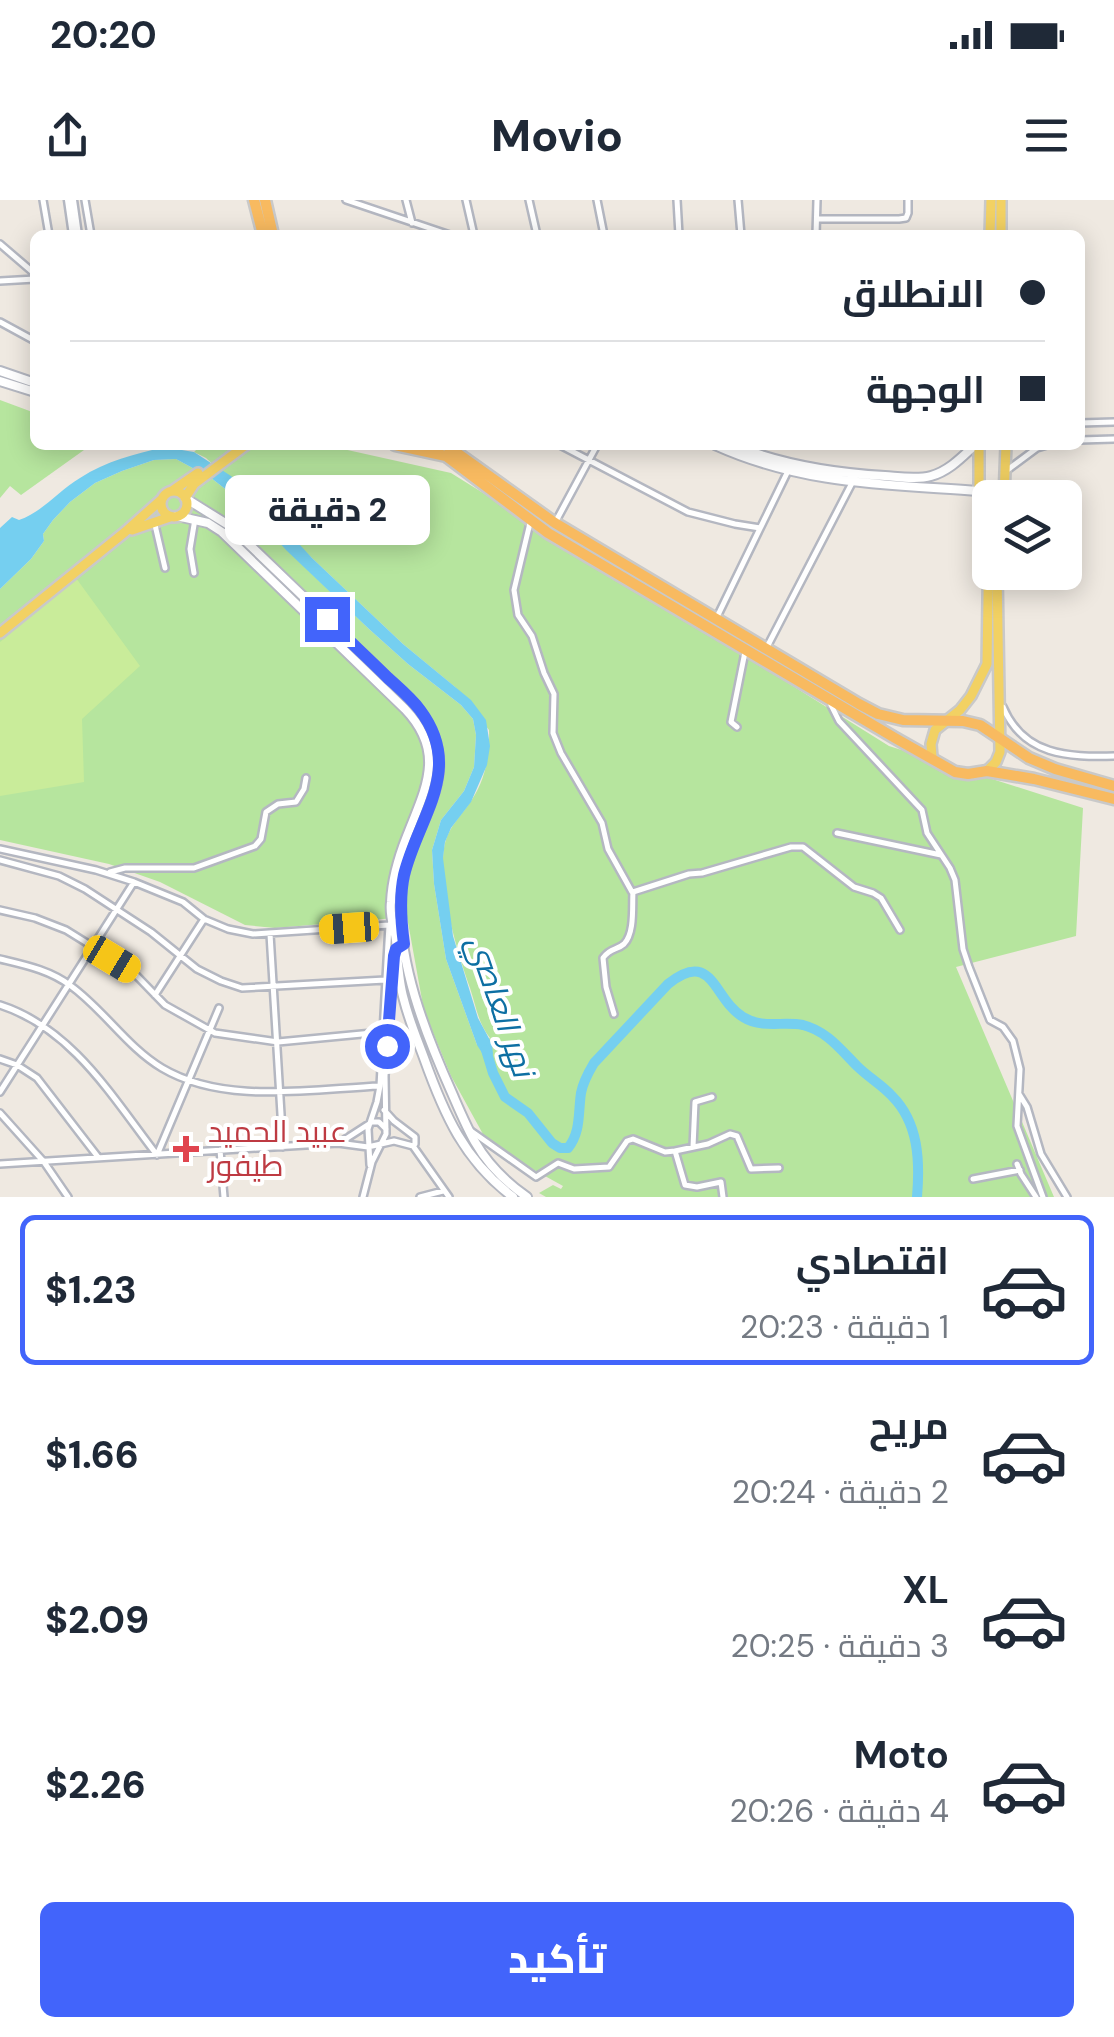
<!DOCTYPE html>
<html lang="ar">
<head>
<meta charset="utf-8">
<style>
	body { margin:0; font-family:"DM Sans",Cairo,sans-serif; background:#f6f6f7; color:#1f2937; direction:rtl; height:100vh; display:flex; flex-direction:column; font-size:38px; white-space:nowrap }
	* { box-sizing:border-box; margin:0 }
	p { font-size:32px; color:#747a83 }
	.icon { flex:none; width:55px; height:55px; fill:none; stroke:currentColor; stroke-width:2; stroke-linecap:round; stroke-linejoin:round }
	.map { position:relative; height:997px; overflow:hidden; direction:ltr }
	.details { display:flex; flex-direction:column; background:#fff; flex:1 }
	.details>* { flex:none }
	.hud { position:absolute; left:30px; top:30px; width:1055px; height:220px; border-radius:15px; box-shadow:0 5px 25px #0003; direction:rtl; display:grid; align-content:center; height:220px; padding:0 40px; background:#fff }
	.fabs { position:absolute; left:972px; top:280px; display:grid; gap:20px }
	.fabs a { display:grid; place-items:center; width:110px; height:110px; border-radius:15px; background:#fff; box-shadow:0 5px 25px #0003; font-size:50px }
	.end { position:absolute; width:45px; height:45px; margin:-22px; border:12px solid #4264fb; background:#fff; box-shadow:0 0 0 5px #fff }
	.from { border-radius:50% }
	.bubble { position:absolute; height:70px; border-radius:15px; background:#fff; box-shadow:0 5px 25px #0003; font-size:32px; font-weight:800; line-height:70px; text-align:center; direction:rtl }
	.car { position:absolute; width:30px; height:60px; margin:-30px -15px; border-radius:12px; box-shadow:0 0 8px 2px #0007; background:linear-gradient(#f5c518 24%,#345 0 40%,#f5c518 0 76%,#345 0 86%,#f5c518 0) }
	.hud b { display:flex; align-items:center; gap:35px; height:95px; font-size:38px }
	.hud b+b { border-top:2px solid #e0e1e3 }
	.hud i { width:25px; height:25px; background:#1f2937 }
	ul { padding:18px 0 0; list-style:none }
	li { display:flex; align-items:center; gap:30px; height:150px; margin:0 20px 15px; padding:0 20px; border:5px solid transparent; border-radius:15px }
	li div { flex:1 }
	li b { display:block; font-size:38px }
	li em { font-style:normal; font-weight:800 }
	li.selected { border-color:#4264fb }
	li>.icon { width:90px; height:90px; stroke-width:1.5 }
	.cta { display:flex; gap:20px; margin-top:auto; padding:20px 40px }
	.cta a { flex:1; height:115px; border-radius:15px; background:#4264fb; color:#fff; font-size:40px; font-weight:800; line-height:115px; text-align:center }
	.status { display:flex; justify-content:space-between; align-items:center; height:70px; padding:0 50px; background:#fff; direction:ltr }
	.status svg { height:28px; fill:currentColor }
	header { display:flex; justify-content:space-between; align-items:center; height:130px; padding:0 40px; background:#fff; font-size:45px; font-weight:800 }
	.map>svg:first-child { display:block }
	.green { fill:#b6e59e }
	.pitch { fill:#c9ec9a }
	.water { fill:#75cff0 }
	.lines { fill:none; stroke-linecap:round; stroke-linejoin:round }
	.river { stroke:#75cff0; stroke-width:10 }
	.minor-casing { stroke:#b4b7c1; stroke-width:10 }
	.tertiary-casing { stroke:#b4b7c1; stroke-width:11 }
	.secondary-casing { stroke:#b4b7c1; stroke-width:12 }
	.primary-casing { stroke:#c9c9c9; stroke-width:14 }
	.trunk-casing { stroke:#c9c9c9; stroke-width:15 }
	.minor { stroke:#fff; stroke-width:5 }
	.tertiary { stroke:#fff; stroke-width:6 }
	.secondary { stroke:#fff; stroke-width:8 }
	.primary { stroke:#f2d163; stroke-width:9 }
	.trunk { stroke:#f8ba60; stroke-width:10 }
	.route { stroke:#4264fb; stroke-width:12 }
	.health-dot { fill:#e0444e; stroke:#fff; stroke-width:4 }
	.labels { text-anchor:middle; stroke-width:8; stroke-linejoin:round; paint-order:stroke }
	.health-label { font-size:30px; fill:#be3a42; stroke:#fff; text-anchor:start }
	.water-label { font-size:32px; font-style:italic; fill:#0d6fa3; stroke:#fff }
</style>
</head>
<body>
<div class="status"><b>20:20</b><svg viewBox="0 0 49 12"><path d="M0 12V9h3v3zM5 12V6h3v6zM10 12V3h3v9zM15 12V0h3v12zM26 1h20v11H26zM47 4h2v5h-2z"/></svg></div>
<header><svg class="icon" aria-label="menu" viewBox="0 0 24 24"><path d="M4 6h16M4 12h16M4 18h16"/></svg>Movio<svg class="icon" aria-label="share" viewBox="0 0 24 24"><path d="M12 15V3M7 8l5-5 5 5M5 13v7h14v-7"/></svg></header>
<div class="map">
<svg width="1114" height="997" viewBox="0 0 1114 997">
	<rect width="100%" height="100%" fill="#efe9e1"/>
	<!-- green -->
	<path class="green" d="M0 200 35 213V245H91L21 295 10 286 0 298Z
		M227 245H325L451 273 889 546 1083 608 1076 736 956 767 1054 997H546L539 993 553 985 561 989 563 986 489 945 451 876 424 811 407 717 275 728 245 725 160 682 109 664 0 640V389L31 359 44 341 43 334 53 320 70 302 95 283 122 271 154 260 176 259 211 278 246 305 287 350 369 429 408 464 461 505 473 519 476 535 474 567 464 591 441 620 432 650 434 684 446 759 477 845 490 838C478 823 476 806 470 788 457 751 436 682 445 643 449 627 460 617 469 604 485 582 490 556 489 530L455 487 403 444 206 258 194 252 199 247Z"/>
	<!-- pitch -->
	<path class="pitch" d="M76 378 140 466 82 519 84 582 0 596V442Z"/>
	<!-- water -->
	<path class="water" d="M164 247 194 252 231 276 253 294 312 358 403 444 471 500 486 520 490 546 487 565 471 602 451 628 445 642 443 658 453 736 478 818 492 844 493 854 489 859 484 856 477 845 446 759 434 684 432 650 441 620 464 591 474 567 476 535 473 519 461 505 408 464 369 429 286 350 246 305 211 278 176 259 154 260 122 271 95 283 70 302 53 320 43 334 44 341 31 359 0 389V328L12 317 19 320C43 312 59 290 80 278 106 261 135 254 164 247Z"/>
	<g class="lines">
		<!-- river -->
		<path class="river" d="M486 850 493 873 505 897 528 913 552 943 560 948H568C581 932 578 913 581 893 583 882 588 873 594 863L668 784C713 748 713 799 743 817 762 829 783 821 803 825 827 831 841 850 857 866 868 877 882 885 892 896 919 923 920 962 917 997"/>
		<!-- minor casing -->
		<g class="minor-casing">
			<path id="minor" d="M43 0 49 35
				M85 0 91 35
				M346 0 450 35
				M406 0 412 23
				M466 0 474 35
				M529 0 537 35
				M597 0 604 35
				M677 0 679 35
				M738 0 741 35
				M817 19H899L906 18 908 13V0
				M816 35 817 0
				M0 44 35 74
				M0 81 35 79
				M0 122 35 141
				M1080 223 1114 222
				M1080 240 1114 239
				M560 245 688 312 735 324 760 328
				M1006 271 1037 248 1047 245
				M556 321 597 245
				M530 323 514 390 518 415 532 436 544 473 554 494 553 533 561 553 602 623 608 649 632 692
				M155 325 165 368
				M194 373 190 349 195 319
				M716 419 788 271
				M767 447 852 283
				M831 505 839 521 922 610 927 633 950 668 955 680 963 749 969 767 990 820 1003 827 1013 841 1020 869 1017 926 1043 997
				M1003 507C1024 556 1068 557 1114 556
				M737 527 731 522 745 452
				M837 633 941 655
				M0 649 96 670 134 682 183 702 204 719 228 729 253 734 389 725
				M0 660 59 676 85 689 151 732 197 769 221 781 242 788 385 780
				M110 672 125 668H194L255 646 261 639 266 612 278 604 296 602 304 589 306 578
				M0 710 35 718 66 730 132 771 165 805 215 833 278 842 383 832
				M270 734 283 947
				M0 759C25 765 50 770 71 786 104 810 127 847 162 868 224 905 311 889 380 886
				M155 795 204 719
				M0 805C72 828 113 898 157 955L219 808
				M614 814 606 787 603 758C611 747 616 751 624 744 635 733 632 706 633 692L689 674 702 673 791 647H803L854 687 873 693 881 698 900 730
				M0 859 17 865 37 878 98 957
				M0 892 134 682
				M1019 894 1027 907 1041 954 1067 997
				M384 910 394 921 415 937V944L413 946
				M0 913 44 962 68 997
				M471 931 536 977 558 963 574 969 609 967 627 941 633 939 665 952 675 951 685 985 697 987 721 982 723 997
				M341 942 372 922H379L386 929
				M693 947 695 902 712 897
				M220 950 224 997
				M675 951 708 944 730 934 737 936 751 969 779 968
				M0 964 338 943 368 947 394 941 413 946 449 997
				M1017 964 1021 974 1036 997
				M370 965 368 929 377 902 380 886 389 725 392 722 401 721
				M973 979 1020 970
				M363 997 372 962 386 934 385 876 394 755
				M420 997 443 991"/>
		</g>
		<!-- tertiary casing -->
		<g class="tertiary-casing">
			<path id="tertiary" d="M68 0 73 35
				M73 0 78 35"/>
		</g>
		<!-- secondary casing -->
		<g class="secondary-casing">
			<path id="secondary" d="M0 171 35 183
				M0 181 35 192
				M715 245C804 285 883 284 979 291
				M733 245C782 265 833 273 885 276 899 277 917 280 931 276 949 271 962 257 975 245
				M185 298 230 326 413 502C476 575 407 621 401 695 396 760 426 835 452 893 459 909 466 926 475 942 487 963 507 983 527 997
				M177 316 208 323 222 332 405 509C447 553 425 589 407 636 399 656 392 680 391 702 389 715 394 727 396 740 398 760 398 780 404 800 409 820 417 839 424 858 444 914 464 960 513 997"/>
		</g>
		<!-- primary casing -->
		<g class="primary-casing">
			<path id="primary" d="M990 35 991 0
				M1001 35V0
				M172 291 198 273
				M161 304a13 13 0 1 1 26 0a13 13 0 1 1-26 0Z
				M185 298 194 284 246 245
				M1004 298 1006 245
				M132 330 170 317
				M0 433 125 332 162 299
				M932 557 931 544 935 530 960 510 971 496 987 464 989 334 979 291V245
				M987 571 996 562 1000 552 997 372"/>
		</g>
		<!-- trunk casing -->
		<g class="trunk-casing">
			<path id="trunk" d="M254 0 263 35
				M265 0 273 35
				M395 245 446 256 548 333 895 538 955 572 968 574 987 571 1034 579 1114 599
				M446 245 555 323 859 504 878 514 903 520 963 521 980 525 1029 558 1055 569 1114 586"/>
		</g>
		<!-- minor -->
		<use href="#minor" class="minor"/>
		<!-- tertiary -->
		<use href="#tertiary" class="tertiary"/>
		<!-- secondary -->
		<use href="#secondary" class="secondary"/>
		<!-- primary -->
		<use href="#primary" class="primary"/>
		<!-- trunk -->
		<use href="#trunk" class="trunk"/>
	</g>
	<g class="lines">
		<!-- route -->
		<path class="route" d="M327 419C347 439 368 458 388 478 399 488 411 498 420 510 465 570 418 617 404 675 399 698 401 722 404 744L396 749 394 756 387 846"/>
	</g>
	<!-- markers -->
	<path class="health-dot" d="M181 934h10v10h10v10h-10v10h-10v-10h-10v-10h10z"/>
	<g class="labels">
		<!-- health labels -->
		<g class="health-label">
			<text x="208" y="942">عبيد الحميد<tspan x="208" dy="34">طيفور</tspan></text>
		</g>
		<!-- water labels -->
		<g class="water-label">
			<text transform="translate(501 806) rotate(71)" y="11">نهر العاصي</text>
		</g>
	</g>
</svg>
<div class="fabs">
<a><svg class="icon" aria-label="layers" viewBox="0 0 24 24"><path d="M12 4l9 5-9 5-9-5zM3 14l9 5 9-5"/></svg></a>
</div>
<i class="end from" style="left:387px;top:846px"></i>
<i class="end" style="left:327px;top:419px"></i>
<div class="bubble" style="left:225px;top:275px;width:205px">2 دقيقة</div>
<i class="car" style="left:349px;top:728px;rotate:266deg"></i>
<i class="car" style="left:112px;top:759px;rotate:121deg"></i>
<div class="hud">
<b><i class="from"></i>الانطلاق</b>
<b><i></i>الوجهة</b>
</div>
</div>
<section class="details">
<ul>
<li class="selected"><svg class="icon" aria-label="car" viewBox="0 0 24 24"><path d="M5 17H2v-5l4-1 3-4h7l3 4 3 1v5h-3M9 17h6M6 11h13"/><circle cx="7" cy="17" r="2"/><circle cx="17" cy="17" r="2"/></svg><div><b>اقتصادي</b><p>1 دقيقة · 20:23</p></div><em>$1.23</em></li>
<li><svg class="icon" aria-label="car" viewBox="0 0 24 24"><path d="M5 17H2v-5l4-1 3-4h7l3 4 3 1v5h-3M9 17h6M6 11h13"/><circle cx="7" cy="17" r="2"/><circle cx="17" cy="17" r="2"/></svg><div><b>مريح</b><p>2 دقيقة · 20:24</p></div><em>$1.66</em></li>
<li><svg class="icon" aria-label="car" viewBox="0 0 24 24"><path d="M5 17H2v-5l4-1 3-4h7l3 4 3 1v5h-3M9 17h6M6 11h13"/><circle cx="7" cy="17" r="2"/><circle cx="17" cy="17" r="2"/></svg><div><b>XL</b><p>3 دقيقة · 20:25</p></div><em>$2.09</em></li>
<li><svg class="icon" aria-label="car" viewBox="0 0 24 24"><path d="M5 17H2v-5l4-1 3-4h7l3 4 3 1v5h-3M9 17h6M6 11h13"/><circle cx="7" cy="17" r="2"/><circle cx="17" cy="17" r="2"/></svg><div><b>Moto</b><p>4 دقيقة · 20:26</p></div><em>$2.26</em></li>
</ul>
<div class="cta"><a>تأكيد</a></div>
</section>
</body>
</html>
